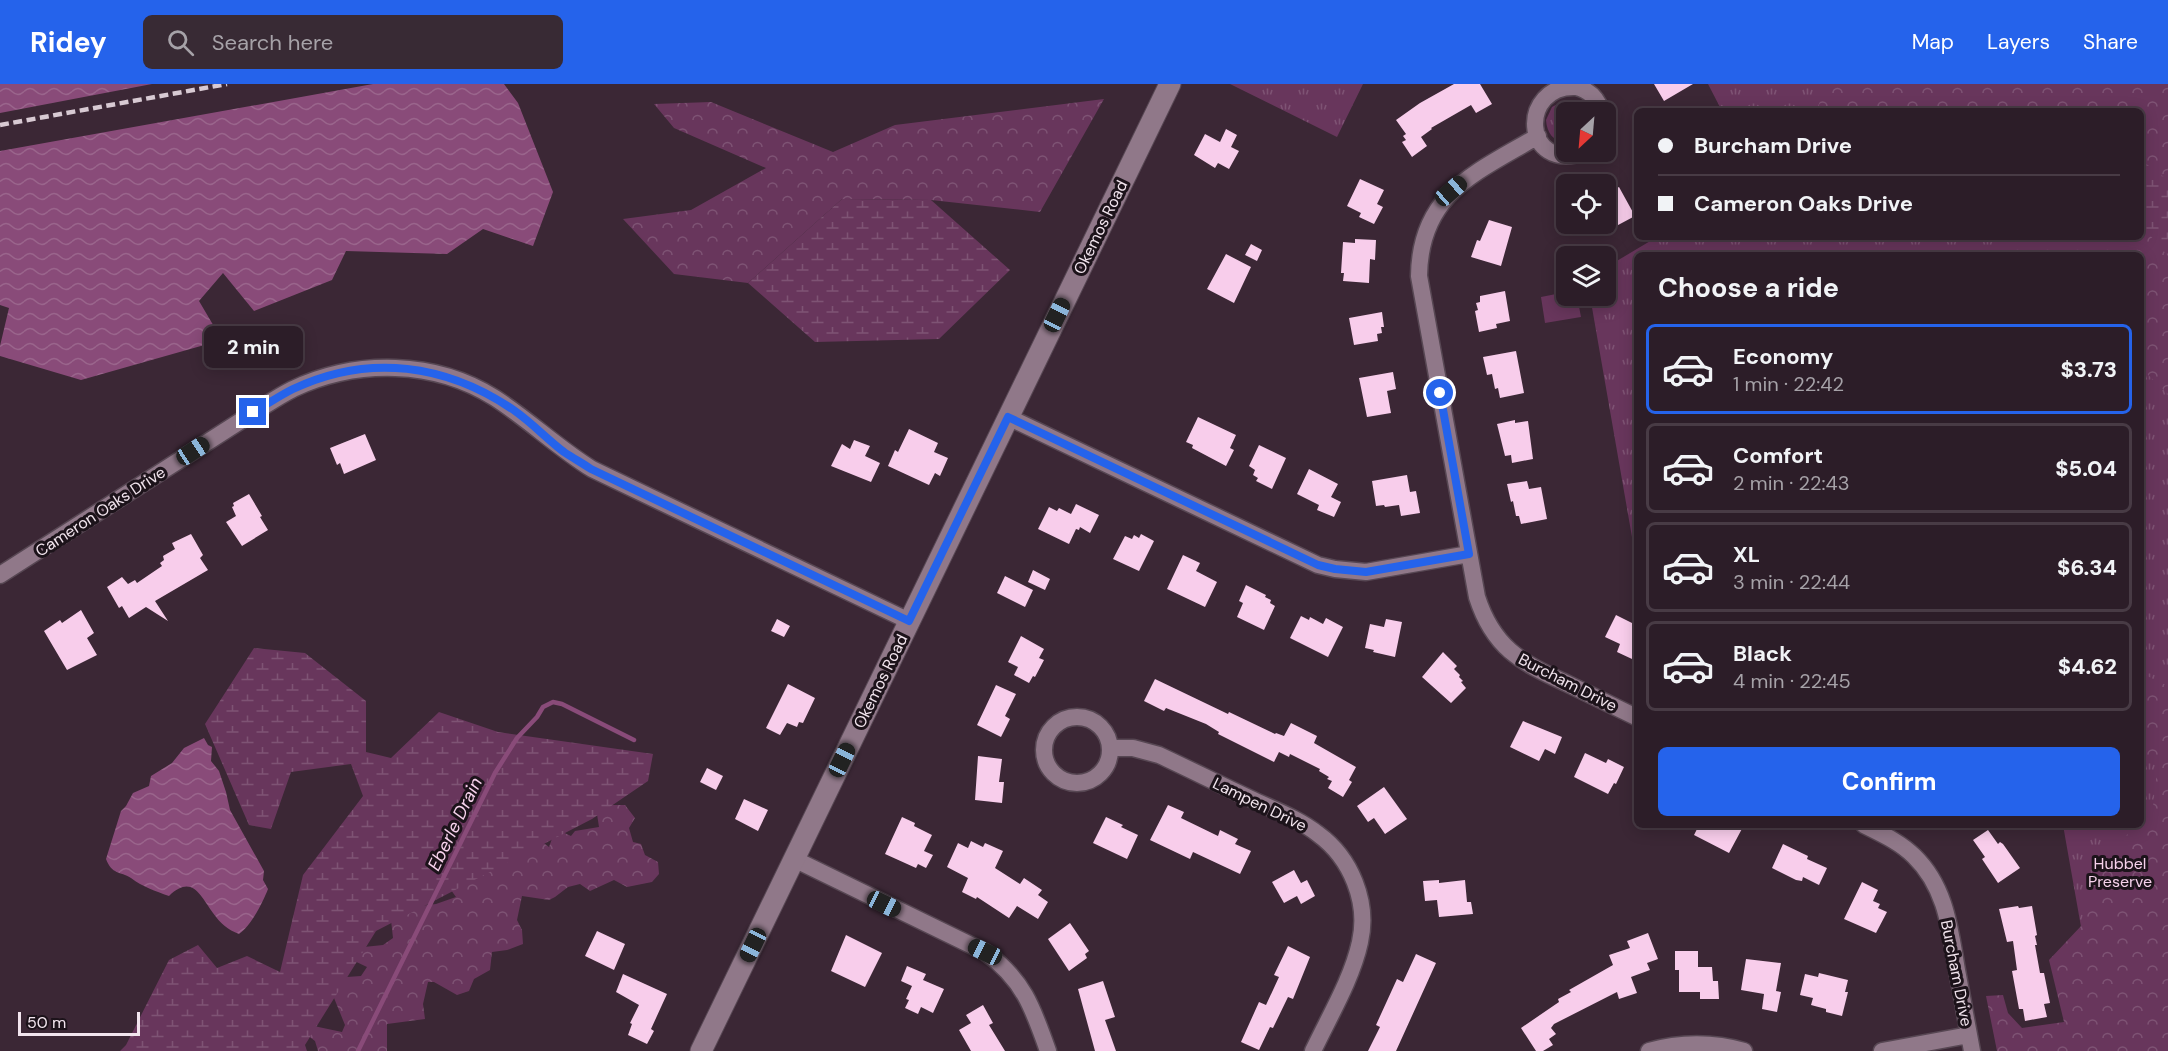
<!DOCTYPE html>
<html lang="en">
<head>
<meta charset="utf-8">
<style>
	body { margin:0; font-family:"DM Sans",sans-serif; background:#382a34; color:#f1f3f6; height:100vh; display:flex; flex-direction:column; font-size:22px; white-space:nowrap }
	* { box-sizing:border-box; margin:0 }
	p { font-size:20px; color:#a6a2a8 }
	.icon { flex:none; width:33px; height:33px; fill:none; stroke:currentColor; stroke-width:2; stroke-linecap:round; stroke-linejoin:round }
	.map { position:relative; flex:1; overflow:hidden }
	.sheet { position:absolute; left:1634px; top:168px; width:510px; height:576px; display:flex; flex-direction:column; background:#2c1d28; border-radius:9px; box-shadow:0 3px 15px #0003,0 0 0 2px #483b45 }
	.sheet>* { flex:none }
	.guide { position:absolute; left:1634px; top:24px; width:510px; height:132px; border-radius:9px; box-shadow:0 3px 15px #0003,0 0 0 2px #483b45; display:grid; align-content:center; height:132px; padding:0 24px; background:#2c1d28 }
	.needle { width:39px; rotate:206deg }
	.tools { position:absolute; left:1556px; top:18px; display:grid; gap:12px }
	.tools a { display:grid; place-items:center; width:60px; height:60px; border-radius:9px; background:#2c1d28; box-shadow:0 3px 15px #0003,0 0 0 2px #483b45; font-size:30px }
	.scale { position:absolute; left:18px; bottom:15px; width:122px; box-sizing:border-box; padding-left:6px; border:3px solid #f2e5ee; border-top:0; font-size:16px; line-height:21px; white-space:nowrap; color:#f2e5ee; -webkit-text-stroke:4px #1c131a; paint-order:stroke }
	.end { position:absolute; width:27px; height:27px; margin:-14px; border:8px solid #2563eb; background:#fff; box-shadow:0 0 0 3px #fff }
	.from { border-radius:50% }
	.bubble { position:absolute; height:42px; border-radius:9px; background:#2c1d28; box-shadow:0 3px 15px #0003,0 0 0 2px #483b45; font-size:20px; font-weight:800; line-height:42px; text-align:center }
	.car { position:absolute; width:18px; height:36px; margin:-18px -9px; border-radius:8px; box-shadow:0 0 4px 2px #0007; background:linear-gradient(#222 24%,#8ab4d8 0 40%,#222 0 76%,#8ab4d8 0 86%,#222 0) }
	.guide b { display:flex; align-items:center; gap:21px; height:57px; font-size:22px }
	.guide b+b { border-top:2px solid #483b45 }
	.guide i { width:15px; height:15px; background:#f1f3f6 }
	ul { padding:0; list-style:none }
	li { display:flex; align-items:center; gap:18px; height:90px; margin:0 12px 9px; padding:0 12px; border:3px solid #483b45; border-radius:9px }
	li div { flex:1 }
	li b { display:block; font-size:22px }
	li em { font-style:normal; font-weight:800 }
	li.selected { border-color:#2563eb }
	li>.icon { width:54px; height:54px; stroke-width:1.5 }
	h2 { padding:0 24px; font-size:27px; line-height:72px }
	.button { display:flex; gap:12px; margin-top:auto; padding:12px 24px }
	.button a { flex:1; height:69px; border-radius:9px; background:#2563eb; color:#fff; font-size:24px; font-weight:800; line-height:69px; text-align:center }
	header { display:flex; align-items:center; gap:36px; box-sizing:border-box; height:84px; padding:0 30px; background:#2563eb; color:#fff }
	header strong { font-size:28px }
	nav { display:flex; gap:33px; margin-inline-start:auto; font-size:21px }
	.search { width:420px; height:54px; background:#382a34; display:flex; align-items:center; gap:15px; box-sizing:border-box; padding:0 21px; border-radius:9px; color:#a6a2a8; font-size:22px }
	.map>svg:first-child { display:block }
	.grass { fill:url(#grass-tufts) }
	.forest { fill:url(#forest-crowns) }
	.wetland { fill:url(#wetland-marsh) }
	.garden { fill:#68365c }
	.water { fill:url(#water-waves) }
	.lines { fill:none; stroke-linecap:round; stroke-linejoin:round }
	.stream { stroke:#894b79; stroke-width:4.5 }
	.building { fill:#f8cdeb }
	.minor-casing { stroke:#574753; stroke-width:19 }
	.tertiary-casing { stroke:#574753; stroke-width:23 }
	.minor { stroke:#907889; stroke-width:16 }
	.tertiary { stroke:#907889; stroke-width:21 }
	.rail { stroke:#d8cad3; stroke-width:4.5; stroke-dasharray:9 4.5; stroke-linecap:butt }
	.route { stroke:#2563eb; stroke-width:8 }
	.labels { text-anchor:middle; stroke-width:6; stroke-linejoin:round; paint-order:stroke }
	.street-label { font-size:16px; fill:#f2e5ee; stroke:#1c131a }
	.park-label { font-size:16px; fill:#f6d1eb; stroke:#1c131a }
	.water-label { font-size:18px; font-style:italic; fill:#f8d3ed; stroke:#1c131a }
</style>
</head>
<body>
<header>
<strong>Ridey</strong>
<div class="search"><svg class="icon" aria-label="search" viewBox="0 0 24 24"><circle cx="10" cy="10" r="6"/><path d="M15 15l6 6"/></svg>Search here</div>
<nav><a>Map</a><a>Layers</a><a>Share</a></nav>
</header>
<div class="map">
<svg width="2168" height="967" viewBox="0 0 2168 967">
	<defs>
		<pattern id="grass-tufts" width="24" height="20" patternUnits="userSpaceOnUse" patternTransform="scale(1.5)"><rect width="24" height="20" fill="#68365c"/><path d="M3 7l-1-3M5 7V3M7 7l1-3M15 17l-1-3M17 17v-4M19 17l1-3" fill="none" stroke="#7e5374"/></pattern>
		<pattern id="forest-crowns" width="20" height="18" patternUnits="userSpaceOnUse" patternTransform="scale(1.5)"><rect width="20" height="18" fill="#68365c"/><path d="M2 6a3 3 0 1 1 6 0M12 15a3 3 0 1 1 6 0" fill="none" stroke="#7e5374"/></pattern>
		<pattern id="wetland-marsh" width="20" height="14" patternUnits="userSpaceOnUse" patternTransform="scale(1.5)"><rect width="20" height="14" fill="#68365c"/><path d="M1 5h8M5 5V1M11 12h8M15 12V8" fill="none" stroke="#7e5374"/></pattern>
		<pattern id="water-waves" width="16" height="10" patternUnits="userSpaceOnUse" patternTransform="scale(1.5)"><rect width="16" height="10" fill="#894b79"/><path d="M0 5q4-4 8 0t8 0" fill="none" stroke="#9a658c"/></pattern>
	</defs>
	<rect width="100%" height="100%" fill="#3b2735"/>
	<!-- grass -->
	<path class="grass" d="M1230 0H1363L1337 53Z
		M1708 0H2168V967H2103L2063 741H2140V171H1636V476L1590 212H1605V184L1657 153H2140V27H1722Z
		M1565 16 1580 20 1587 28H1566V59C1553 57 1547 49 1546 36L1552 23Z"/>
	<!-- forest -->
	<path class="forest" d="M1827 0H2168V310L2141 284 2140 171H2019L1983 153H2140V27H1816Z
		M1104 15 1040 128 931 116 842 115 748 199 674 190 623 135 691 126 766 84 674 44 654 20 711 18 833 68 895 41Z
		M2141 589 2168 602V967H1997L1986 912 2003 911 2008 929 2022 944 2064 938 2049 876 2082 841 2086 795 2136 741H2140L2141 736 2153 723 2158 676 2141 668Z
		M607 721H625L635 734 629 744 633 758 641 760 645 771 658 778 659 790 652 798 627 803 614 796 590 807 580 800 568 803 555 813 549 816 522 812 517 836 522 846 523 860 507 866 492 868 490 886 474 895 469 907 457 911 434 898H428L423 920 425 935 387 940V967H318L315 957 303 948 309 941 342 948 345 941 332 909 347 893 361 892 367 883 346 873 364 863 383 861 393 854 391 836 396 825 436 820 456 813 451 806 541 757 549 763 553 752 560 747 571 752 575 747 599 743 597 730Z"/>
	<!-- wetland -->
	<path class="wetland" d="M2141 76 2168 96V172L2141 141Z
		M842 115 931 116 1010 186 939 255 815 258 748 199Z
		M254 564 305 569 366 617V668L391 674 439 628 498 648 653 670 648 697 592 735 376 847 305 961 307 967H120L126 961 169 876 198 861 217 884 247 872 280 888 303 791 363 712 351 680 291 688 271 745 249 741 205 640Z"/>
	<!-- garden -->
	<path class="garden" d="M1566 208V212H1577L1581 233 1545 239 1541 213Z"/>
	<!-- water -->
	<path class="water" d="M0 0H152L0 29Z
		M373 0H504L518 19 553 108 533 162 483 145 447 170 346 167 332 196 254 227 223 189 199 217 222 256 81 296 0 272V262L9 224 0 221V67Z
		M204 654 208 661 212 663 211 677 219 687 226 708 230 726 264 787 263 796 268 805C263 818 251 842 239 850 228 846 220 839 213 829 200 811 192 790 169 812 155 807 143 803 131 794 120 787 112 791 106 775L121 727 126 722 133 709 149 702 151 692 172 679 184 664Z"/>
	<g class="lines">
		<!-- stream -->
		<path class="stream" d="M358 967 495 689 517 654 537 633 543 623 553 618 562 620 634 656"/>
	</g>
	<!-- building -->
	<path class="building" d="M1454 0H1480L1492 20 1476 29 1471 21 1431 44 1432 45 1421 53 1427 62 1412 73 1402 58 1406 56 1403 52 1406 50 1396 36 1420 19Z
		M1654 0H1693L1664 17Z
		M1226 45 1237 51 1231 63 1239 67 1229 85 1218 79 1215 84 1194 71 1205 50 1220 58Z
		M1360 95 1384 106 1377 120 1383 123 1374 140 1359 133 1361 129 1347 122Z
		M1619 103 1635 132 1605 148V110Z
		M1489 136 1512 143 1501 182 1471 173 1477 156 1480 157Z
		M1355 155 1376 156 1375 176 1370 175 1369 199 1343 197 1344 189H1341L1343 158 1355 159Z
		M1251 160 1262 166 1257 177 1245 171Z
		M1226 170 1251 183 1234 219 1207 205Z
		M1505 207 1510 237 1496 240 1497 244 1479 248 1475 227 1478 226 1476 219 1480 218V212Z
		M1382 228 1384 243H1381L1382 249 1377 250 1378 257 1354 261 1349 234Z
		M1516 267 1524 309 1500 314 1498 304 1495 305 1492 290 1487 291 1483 273Z
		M1393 288 1396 305 1387 307 1391 329 1367 333 1359 294Z
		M1198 333 1236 351 1230 364 1234 366 1226 382 1192 364 1193 361 1186 358Z
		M1515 336V339L1528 337 1533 375 1512 379 1511 371 1505 372 1497 340Z
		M909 345 938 359 934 368 948 374 940 392 935 389 929 401 888 382 895 366 898 368Z
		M365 350 376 376 344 390 340 379 337 381 330 364Z
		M854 356 870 362 865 372 880 379 871 398 831 382 842 360 850 365Z
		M1259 361 1286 374 1272 405 1256 397 1258 394 1253 391 1255 386 1249 382Z
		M1309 385 1338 400 1331 413 1341 418 1334 433 1317 426 1319 421 1297 410Z
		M1407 391 1410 408 1416 407 1420 429 1401 432 1399 421 1385 423 1384 421 1376 422 1372 397Z
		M1527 397 1529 405 1541 403 1547 435 1521 440 1519 432H1516L1513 417 1511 418 1507 400Z
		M249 410 262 432 260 433 268 446 242 462 226 438 236 432 232 423 234 422 233 419Z
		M1076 420 1099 431 1090 449 1080 443 1079 446 1076 445 1069 460 1038 445 1049 423 1057 427 1059 424 1071 430Z
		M191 450 203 471 200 474 208 486 155 517 168 537 146 523 129 534 122 522 119 524 107 503 122 493 128 500 135 496 137 499 162 482 160 479 164 476 163 472 175 465 172 459Z
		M1141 450 1154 457 1139 487 1113 475 1125 452 1132 455 1134 451 1139 454Z
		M1183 471 1200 479 1196 487 1217 498 1205 523 1167 505Z
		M1033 486 1050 495 1045 506 1028 498Z
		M1005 492 1033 506 1025 523 997 509Z
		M1246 501 1266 511 1265 513 1271 516 1270 519 1275 522 1264 546 1237 533 1243 519 1239 517Z
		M81 526 94 549 87 554 97 571 67 586 44 547 60 536 62 539Z
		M1616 531 1636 541V566L1632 575 1617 568 1620 560 1605 553Z
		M1301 532 1309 536 1310 533 1323 540 1326 534 1343 543 1328 573 1290 554Z
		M777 535 790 542 784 553 771 547Z
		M1386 535 1402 538 1395 573 1373 568 1374 566 1365 564 1370 540 1384 543Z
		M1021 552 1044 565 1039 574 1044 576 1035 593 1033 592 1029 599 1014 591 1018 583 1008 578Z
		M1443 568 1457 582 1454 585 1460 591 1459 593 1463 597 1461 598 1466 604 1451 619 1422 593Z
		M1155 595 1228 630 1229 628 1275 650 1276 649 1284 652 1291 639 1317 652 1314 659 1356 683 1349 696 1352 698 1343 713 1328 704 1332 697 1327 695 1329 693 1319 687 1320 685 1290 670 1289 673 1279 668 1274 678 1218 650 1219 648 1206 640 1166 624 1164 627 1144 617Z
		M788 600 815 614 803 639 799 638 797 643 787 639 780 651 766 644Z
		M996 601 1016 610 1005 632 1010 635 1001 653 977 641Z
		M1523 637 1562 653 1555 670 1545 665 1539 677 1510 663Z
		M1585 669 1606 679 1608 675 1624 683 1616 700 1614 699 1608 710 1574 693Z
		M978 672 1002 675 999 698H1004L1002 719 975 716Z
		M707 684 723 692 716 706 700 698Z
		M1384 703 1407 735 1385 750 1374 734 1368 738 1357 722Z
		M744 715 768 726 758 747 735 735Z
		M1168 721 1184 728 1181 734 1218 752 1220 746 1238 755 1235 760 1251 767 1240 790 1193 768 1190 775 1150 756Z
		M902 733 915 739 914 742 932 751 924 767 933 771 926 784 918 780 916 784 885 770Z
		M1106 733 1123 741 1121 743 1138 751 1127 775 1093 759Z
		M1699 741H1744L1729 769 1694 751Z
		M1988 746 1998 760 2000 758 2003 760 2020 784 1998 799 1982 775 1985 773 1973 756Z
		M971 757 983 763 985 759 1003 767 995 784 1020 800 1024 794 1042 806 1038 811 1048 818 1038 835 1017 822 1009 834 977 813 976 815 962 808 968 794 947 783 958 759 968 764Z
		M1783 760 1808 772 1807 775 1827 784 1819 801 1803 793 1802 797 1796 796 1772 784Z
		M1294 786 1301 799 1307 796 1315 812 1301 820 1297 812 1284 819 1272 798Z
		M1439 796V799L1465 796 1467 818H1471L1473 830 1439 833 1437 816 1425 817 1423 797Z
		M1862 798 1878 806 1873 817 1880 820 1878 824 1887 828 1876 849 1844 835Z
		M2018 822 2019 824 2032 822 2037 851 2035 852 2037 861H2035L2040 889H2044L2050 919 2044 920 2047 933 2025 937 2023 925H2019L2012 887 2017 886 2013 857 2007 858 1999 825Z
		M1070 839 1089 867 1085 870 1087 874 1069 887 1048 855Z
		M597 847 625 860 614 886 585 872Z
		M1648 849 1658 875 1647 879 1650 886 1631 893 1637 909 1619 915 1617 908 1554 940 1551 944 1556 950 1549 955 1553 961 1543 967H1536L1521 944 1559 918 1558 915 1571 908 1569 906 1613 881 1609 871 1630 864 1627 857Z
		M846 851 882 869 865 903 831 887Z
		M1288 862 1310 873 1293 915 1288 913 1273 944 1270 943 1259 966 1241 958 1259 918 1266 921 1279 893 1274 891Z
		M1675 867H1698V883H1712L1713 897H1718L1719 915H1700V908H1679V886H1675Z
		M1416 870 1436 879 1396 967H1368L1380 943 1376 941 1397 895 1403 898Z
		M1746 875 1781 879 1776 907 1781 908 1777 928 1762 925 1764 910 1741 906Z
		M907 882 926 890 923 896 944 905 933 929 921 923 918 930 905 924 909 916 906 915 912 902 901 897Z
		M1819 889 1848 896 1845 908H1848L1842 932 1826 928V925L1811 921 1813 914 1800 911 1805 890 1818 893Z
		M623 890 667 910 651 945 654 947 647 960 628 951 632 940 630 939 639 921 616 908Z
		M1103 897 1115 933 1105 936 1116 967H1095L1078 905Z
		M983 921 993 939 989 941 1005 967H971L959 946 971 939 966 931Z"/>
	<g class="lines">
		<!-- minor casing -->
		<g class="minor-casing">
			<path id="minor" d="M1538 52C1476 89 1420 109 1419 192L1477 513C1493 563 1520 578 1566 599 1589 610 1613 622 1636 633
				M1585 68C1521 90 1519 0 1576 3 1590 6 1598 16 1602 28
				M1008 333 1318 481 1335 485 1366 488 1469 470
				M0 491 253 329C266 321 279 312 293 305 357 275 435 276 495 314 529 336 558 364 592 385L909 537
				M1044 666a33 33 0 1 1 66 0a33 33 0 1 1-66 0Z
				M1110 664H1133L1159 671C1189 685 1219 700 1249 714 1272 725 1298 734 1318 750 1351 774 1369 818 1360 858 1352 895 1329 933 1313 967
				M1864 741C1882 750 1900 758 1914 772 1946 803 1950 845 1957 886 1962 913 1967 940 1972 967
				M794 775 985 868C1023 895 1033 924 1048 967
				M1649 967C1680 958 1714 958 1744 967
				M1882 967 1969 951"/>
		</g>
		<!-- tertiary casing -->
		<g class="tertiary-casing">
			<path id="tertiary" d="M701 967 1170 0"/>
		</g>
		<!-- minor -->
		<use href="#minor" class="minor"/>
		<!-- tertiary -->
		<use href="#tertiary" class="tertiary"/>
		<!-- rail -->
		<path class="rail" d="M0 41 227 0"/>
	</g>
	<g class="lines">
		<!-- route -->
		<path class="route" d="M253 328C266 321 279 312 293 305 369 269 447 280 515 327 532 339 547 355 564 368 573 374 582 379 591 385L909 537 1008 333 1318 481 1335 485 1366 488 1469 470 1440 309"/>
	</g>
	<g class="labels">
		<!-- street labels -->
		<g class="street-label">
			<text transform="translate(1100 143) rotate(-64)" y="6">Okemos Road</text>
			<text transform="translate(100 427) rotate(-33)" y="6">Cameron Oaks Drive</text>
			<text transform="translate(880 597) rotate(-64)" y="6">Okemos Road</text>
			<text transform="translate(1568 598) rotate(27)" y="6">Burcham Drive</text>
			<text transform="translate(1260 720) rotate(26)" y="6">Lampen Drive</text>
			<text transform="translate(1957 889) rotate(79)" y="6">Burcham Drive</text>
		</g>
		<!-- park labels -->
		<g class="park-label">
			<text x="2120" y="785">Hubbel<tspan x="2120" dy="18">Preserve</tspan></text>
		</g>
		<!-- water labels -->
		<g class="water-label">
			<text transform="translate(455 740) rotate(-64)" y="6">Eberle Drain</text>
		</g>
	</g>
</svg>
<div class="tools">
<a><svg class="needle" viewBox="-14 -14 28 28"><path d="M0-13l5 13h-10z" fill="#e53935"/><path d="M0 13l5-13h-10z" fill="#a6a2a8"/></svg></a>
<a><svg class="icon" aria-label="locate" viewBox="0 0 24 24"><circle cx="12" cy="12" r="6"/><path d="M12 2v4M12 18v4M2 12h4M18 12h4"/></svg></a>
<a><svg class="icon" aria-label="layers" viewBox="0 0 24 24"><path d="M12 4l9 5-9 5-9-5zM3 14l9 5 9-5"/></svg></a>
</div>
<div class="scale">50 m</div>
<i class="end from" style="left:1440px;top:309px"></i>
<i class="end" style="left:253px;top:328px"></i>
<div class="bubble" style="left:204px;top:242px;width:99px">2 min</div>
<i class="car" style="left:1451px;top:107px;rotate:49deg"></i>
<i class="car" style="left:1057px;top:231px;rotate:26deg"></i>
<i class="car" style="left:193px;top:367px;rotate:57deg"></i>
<i class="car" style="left:842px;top:676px;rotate:26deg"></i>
<i class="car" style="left:884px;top:820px;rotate:116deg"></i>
<i class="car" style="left:753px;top:861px;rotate:206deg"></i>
<i class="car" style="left:985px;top:868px;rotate:296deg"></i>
<div class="guide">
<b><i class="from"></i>Burcham Drive</b>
<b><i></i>Cameron Oaks Drive</b>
</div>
<section class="sheet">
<h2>Choose a ride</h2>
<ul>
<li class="selected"><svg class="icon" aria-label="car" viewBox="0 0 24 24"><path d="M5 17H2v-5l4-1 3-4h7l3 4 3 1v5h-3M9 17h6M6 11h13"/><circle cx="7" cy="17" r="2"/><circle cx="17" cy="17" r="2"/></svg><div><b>Economy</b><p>1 min · 22:42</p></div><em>$3.73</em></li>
<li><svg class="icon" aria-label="car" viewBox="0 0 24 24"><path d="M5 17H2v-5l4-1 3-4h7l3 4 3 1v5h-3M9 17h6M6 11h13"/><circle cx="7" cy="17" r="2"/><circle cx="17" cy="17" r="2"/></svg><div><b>Comfort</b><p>2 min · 22:43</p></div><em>$5.04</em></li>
<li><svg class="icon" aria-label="car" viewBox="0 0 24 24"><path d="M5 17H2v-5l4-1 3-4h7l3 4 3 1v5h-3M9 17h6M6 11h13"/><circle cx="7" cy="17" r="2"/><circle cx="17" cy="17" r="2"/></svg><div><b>XL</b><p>3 min · 22:44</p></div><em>$6.34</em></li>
<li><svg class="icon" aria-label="car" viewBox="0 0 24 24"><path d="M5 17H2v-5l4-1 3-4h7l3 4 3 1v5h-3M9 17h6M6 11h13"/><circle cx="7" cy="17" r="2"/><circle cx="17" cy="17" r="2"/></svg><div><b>Black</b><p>4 min · 22:45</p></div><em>$4.62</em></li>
</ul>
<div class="button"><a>Confirm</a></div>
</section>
</div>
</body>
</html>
